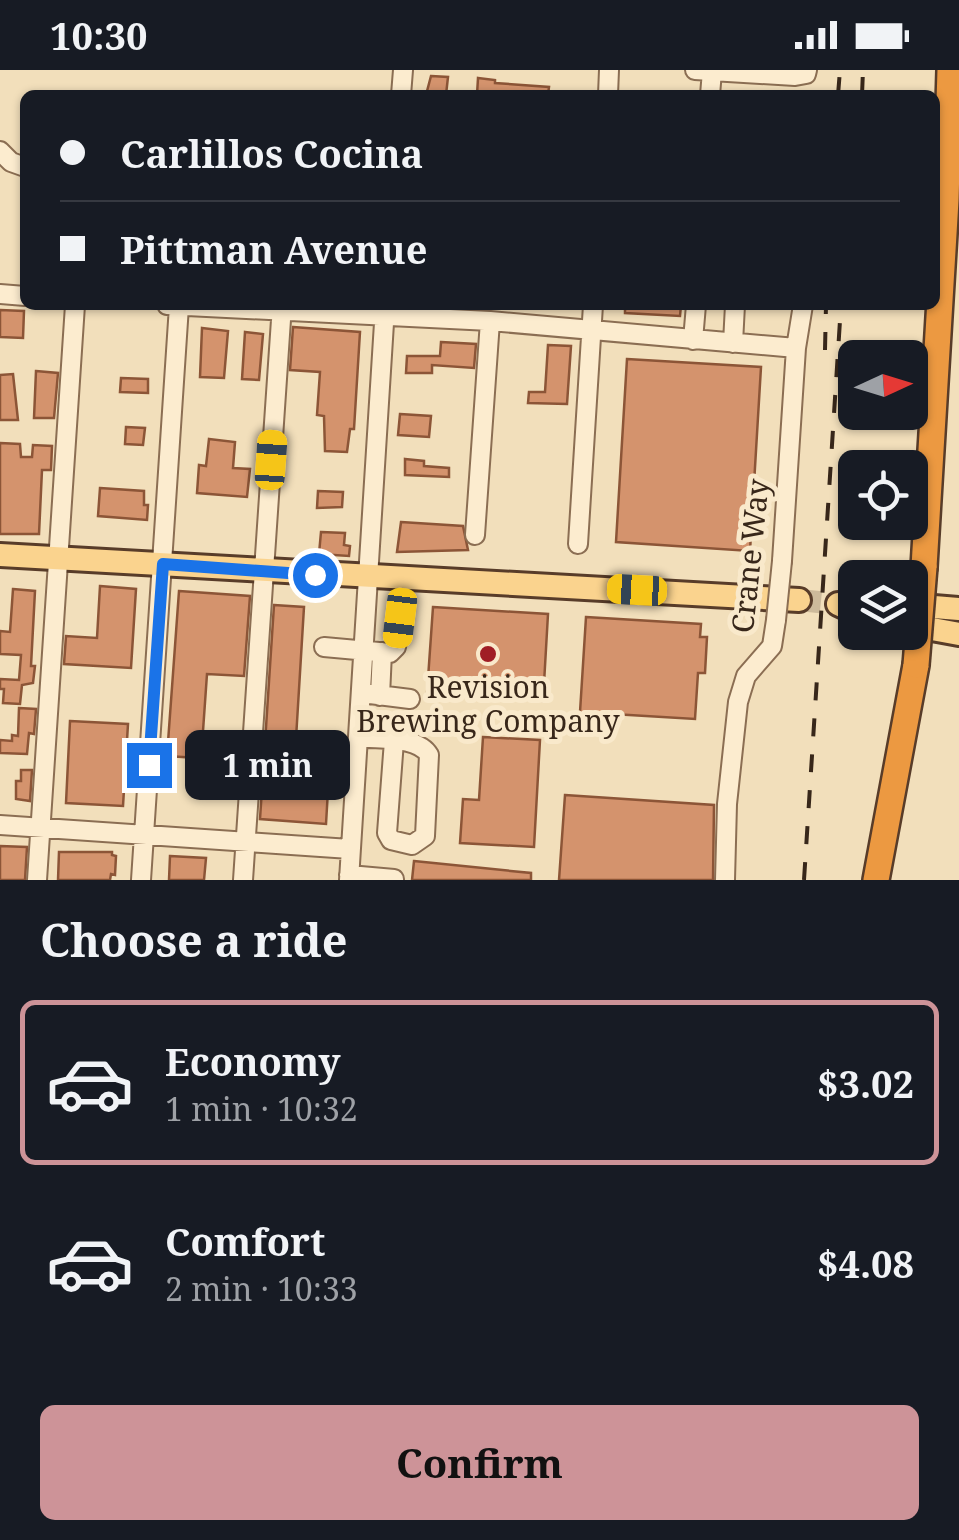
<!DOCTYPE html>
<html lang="en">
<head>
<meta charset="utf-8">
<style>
	body { margin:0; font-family:"Noto Serif",serif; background:#20242c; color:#f1f3f6; height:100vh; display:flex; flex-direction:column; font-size:38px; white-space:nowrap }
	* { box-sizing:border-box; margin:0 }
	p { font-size:32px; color:#9ea1a6 }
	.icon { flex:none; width:55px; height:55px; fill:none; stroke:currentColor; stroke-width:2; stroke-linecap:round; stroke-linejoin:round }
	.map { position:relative; height:810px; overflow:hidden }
	.details { display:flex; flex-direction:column; background:#171b24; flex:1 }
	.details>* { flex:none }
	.guide { position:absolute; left:20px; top:20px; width:920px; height:220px; border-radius:15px; box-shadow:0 2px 8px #0004; display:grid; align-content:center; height:220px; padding:0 40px; background:#171b24 }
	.needle { width:65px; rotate:86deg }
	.controls { position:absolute; left:838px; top:270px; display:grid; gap:20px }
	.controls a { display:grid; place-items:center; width:90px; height:90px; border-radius:15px; background:#171b24; box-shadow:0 2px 8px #0004; font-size:50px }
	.end { position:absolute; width:45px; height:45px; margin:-22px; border:12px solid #1a73e8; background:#fff; box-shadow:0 0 0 5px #fff }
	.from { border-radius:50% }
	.bubble { position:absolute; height:70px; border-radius:15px; background:#171b24; box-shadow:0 2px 8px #0004; font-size:32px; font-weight:700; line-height:70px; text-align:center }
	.car { position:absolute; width:30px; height:60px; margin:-30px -15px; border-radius:12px; box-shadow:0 0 8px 2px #0007; background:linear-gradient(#f5c518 24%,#345 0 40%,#f5c518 0 76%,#345 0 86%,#f5c518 0) }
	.guide b { display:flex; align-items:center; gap:35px; height:95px; font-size:38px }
	.guide b+b { border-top:2px solid #363941 }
	.guide i { width:25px; height:25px; background:#f1f3f6 }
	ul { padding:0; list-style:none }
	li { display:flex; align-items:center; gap:30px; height:165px; margin:0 20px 15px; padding:0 20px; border:5px solid transparent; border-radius:15px }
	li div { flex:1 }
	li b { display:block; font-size:38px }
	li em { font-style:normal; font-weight:700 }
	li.on { border-color:#cd9398 }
	li>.icon { width:90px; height:90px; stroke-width:1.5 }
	h2 { padding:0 40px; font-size:45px; line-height:120px }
	.primary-button { display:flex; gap:20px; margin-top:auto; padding:20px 40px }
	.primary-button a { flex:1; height:115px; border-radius:15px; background:#cd9398; color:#111; font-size:40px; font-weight:700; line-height:115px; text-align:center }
	.status { display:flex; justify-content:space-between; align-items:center; height:70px; padding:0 50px; background:#171b24; direction:ltr }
	.status svg { height:28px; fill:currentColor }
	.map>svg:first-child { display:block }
	.building { fill:#d4936d; stroke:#8c5537; stroke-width:2.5 }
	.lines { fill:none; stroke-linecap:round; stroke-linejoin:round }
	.major-tunnel { stroke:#cdba9b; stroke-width:22; stroke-dasharray:22 11; stroke-linecap:butt }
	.minor-casing { stroke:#8b6e53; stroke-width:22 }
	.major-casing { stroke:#583c29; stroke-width:28 }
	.highway-casing { stroke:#583c29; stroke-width:30 }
	.minor { stroke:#fceccf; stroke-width:18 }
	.major { stroke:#fad38e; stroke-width:22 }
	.highway { stroke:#ec9941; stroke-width:25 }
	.rail { stroke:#38271a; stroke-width:4; stroke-dasharray:18 18; stroke-linecap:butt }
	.minor-bridge-casing { stroke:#8b6e53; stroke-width:22; stroke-linecap:butt }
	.highway-bridge-casing { stroke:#583c29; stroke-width:30; stroke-linecap:butt }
	.minor-bridge { stroke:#fceccf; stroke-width:18 }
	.highway-bridge { stroke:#ec9941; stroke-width:25 }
	.route { stroke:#1a73e8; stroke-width:12 }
	.poi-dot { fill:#a01d25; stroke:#f9e9cb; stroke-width:4 }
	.labels { text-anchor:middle; stroke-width:10; stroke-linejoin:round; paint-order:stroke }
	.street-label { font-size:30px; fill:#38271a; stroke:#f9e9cb }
	.poi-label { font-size:30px; fill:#38271a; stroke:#f9e9cb }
</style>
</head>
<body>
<div class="status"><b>10:30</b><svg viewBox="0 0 49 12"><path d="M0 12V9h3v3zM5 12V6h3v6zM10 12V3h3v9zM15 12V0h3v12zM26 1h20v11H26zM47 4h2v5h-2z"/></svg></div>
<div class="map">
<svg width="959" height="810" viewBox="0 0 959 810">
	<rect width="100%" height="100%" fill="#f2dfbb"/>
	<!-- building -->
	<path class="building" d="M431 6 448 7 446 25H426Z
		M478 8 495 10V13L549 17 548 25H477Z
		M625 235H681L680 246 625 243Z
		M0 240 24 241 23 268 0 267Z
		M293 257 360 262 354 359H350L347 382 325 381 324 346 317 345 320 302 290 300Z
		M202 258 228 261 224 308 200 307Z
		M245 262 263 264 259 310 242 309Z
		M441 272 476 274 474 298 432 295V303H406L407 286H440Z
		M548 275 571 276 567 334 528 333 529 322H545Z
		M627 289 761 297 750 481 616 472Z
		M36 301 58 303 54 348H34Z
		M13 304 18 350H0V305Z
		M121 308 148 309V323L120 322Z
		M400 344 431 346 429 367 398 365Z
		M126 357 145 358 143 375 125 374Z
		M209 369 235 372 233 398 250 399 247 427 197 423 199 395 206 396Z
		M0 373 20 374 21 387H32L33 375 52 376 51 400H42L39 464H0Z
		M405 389 424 391V396L449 398V407L405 405Z
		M100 418 144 421V435H148L147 450 98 446Z
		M318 421 343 422 342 437 317 438Z
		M401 452 463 456 468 480 397 482Z
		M321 462 345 463 344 475 350 476 349 486 319 484Z
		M100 516 136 519 131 598 64 594 66 566 97 568Z
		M13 519 35 521 31 596H35L33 613 22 615 20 634 3 633 4 619H0V609L19 610 21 585 0 584V561L10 562Z
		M179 521 250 526 244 606 207 604 203 661 215 662 213 689 167 686Z
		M274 535 304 537 293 718 328 720 326 754 260 749Z
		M433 537 548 544 543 631 427 623Z
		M586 547 701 554 700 567H707L705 603H698L695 649 580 642Z
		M19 638 36 639 34 664 29 663 27 684 0 683V670L12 671V665L18 666Z
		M70 651 128 654 123 736 66 733Z
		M483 667 540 670 534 777 460 773 463 729 479 730Z
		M21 700H32L30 731 16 729V711H21Z
		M565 725 714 735 713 810H559Z
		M0 776 27 777 25 810H0Z
		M59 782H112V785L116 786 115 805 111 804 110 810H58Z
		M170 786 206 788 204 810H169Z
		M414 791 531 803V810H412Z"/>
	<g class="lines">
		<!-- major-tunnel -->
		<path class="major-tunnel" d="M799 530 838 534"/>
		<!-- minor casing -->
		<g class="minor-casing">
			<path id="minor" d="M695 0 795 6 806 4 807 0
				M401 25 403 0
				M608 25 609 0
				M710 25 712 1
				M0 81 11 92 25 97
				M0 224 25 226
				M167 235 490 251 796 278
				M693 270 696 235
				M733 273 735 235
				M475 465 490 251
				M578 474 593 235
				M782 491 796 278 803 235
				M324 577 390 583 396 577 400 548
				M362 623 410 629
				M380 626 382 582
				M358 667C379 670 418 666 429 685L425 766 412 775 391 770 387 763 394 671
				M0 755 350 779
				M349 805 394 809
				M37 810 75 235
				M141 810 179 236
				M243 810 282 235
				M349 810 385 237
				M725 810 727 734 738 632 746 606 772 576 776 550"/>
		</g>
		<!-- major casing -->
		<g class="major-casing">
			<path id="major" d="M0 485 799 530
				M838 534 855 542
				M910 535 959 539
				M910 555 959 564"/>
		</g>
		<!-- highway casing -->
		<g class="highway-casing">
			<path id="highway" d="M924 497 946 130 950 0
				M876 810 916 595"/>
		</g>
		<!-- minor -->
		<use href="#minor" class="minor"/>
		<!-- major -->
		<use href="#major" class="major"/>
		<!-- highway -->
		<use href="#highway" class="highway"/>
		<!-- rail -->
		<path class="rail" d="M838 25 840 0
			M862 25 863 0
			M825 280 826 235
			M804 810 841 235"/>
		<!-- minor-bridge casing -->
		<g class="minor-bridge-casing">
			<path id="minor-bridge" d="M776 550 782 491"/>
		</g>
		<!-- highway-bridge casing -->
		<g class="highway-bridge-casing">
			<path id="highway-bridge" d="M916 595 924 497"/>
		</g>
		<!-- minor-bridge -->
		<use href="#minor-bridge" class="minor-bridge"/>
		<!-- highway-bridge -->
		<use href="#highway-bridge" class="highway-bridge"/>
	</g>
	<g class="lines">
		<!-- route -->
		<path class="route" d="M149 695 163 494 315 505"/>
	</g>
	<!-- markers -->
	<circle class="poi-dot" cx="488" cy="584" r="10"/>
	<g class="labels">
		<!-- street labels -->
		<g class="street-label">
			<text transform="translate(751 486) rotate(-84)" y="10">Crane Way</text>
		</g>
		<!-- poi labels -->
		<g class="poi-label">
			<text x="488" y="628">Revision<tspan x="488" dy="34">Brewing Company</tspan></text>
		</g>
	</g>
</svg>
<div class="controls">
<a><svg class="needle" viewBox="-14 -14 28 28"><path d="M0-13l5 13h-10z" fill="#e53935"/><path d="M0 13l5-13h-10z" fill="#9ea1a6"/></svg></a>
<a><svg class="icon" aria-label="locate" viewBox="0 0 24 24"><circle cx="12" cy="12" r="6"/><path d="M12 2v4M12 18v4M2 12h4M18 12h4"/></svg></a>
<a><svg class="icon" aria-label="layers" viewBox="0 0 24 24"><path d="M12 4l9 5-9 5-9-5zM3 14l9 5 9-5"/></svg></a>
</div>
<i class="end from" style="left:315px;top:505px"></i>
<i class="end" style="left:149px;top:695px"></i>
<div class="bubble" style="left:185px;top:660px;width:165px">1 min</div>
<i class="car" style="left:271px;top:390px;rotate:4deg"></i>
<i class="car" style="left:637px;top:520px;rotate:273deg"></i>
<i class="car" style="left:400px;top:548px;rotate:187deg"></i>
<div class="guide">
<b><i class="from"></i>Carlillos Cocina</b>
<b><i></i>Pittman Avenue</b>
</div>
</div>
<section class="details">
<h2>Choose a ride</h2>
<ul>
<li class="on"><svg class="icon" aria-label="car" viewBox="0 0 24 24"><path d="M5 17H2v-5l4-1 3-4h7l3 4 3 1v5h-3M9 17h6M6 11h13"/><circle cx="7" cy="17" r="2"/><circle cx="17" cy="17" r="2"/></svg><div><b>Economy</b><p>1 min · 10:32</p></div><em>$3.02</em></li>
<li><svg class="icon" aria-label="car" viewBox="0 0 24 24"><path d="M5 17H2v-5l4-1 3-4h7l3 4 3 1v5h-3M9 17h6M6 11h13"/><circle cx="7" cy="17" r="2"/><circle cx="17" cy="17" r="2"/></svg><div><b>Comfort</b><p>2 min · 10:33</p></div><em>$4.08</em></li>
</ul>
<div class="primary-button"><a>Confirm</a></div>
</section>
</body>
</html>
